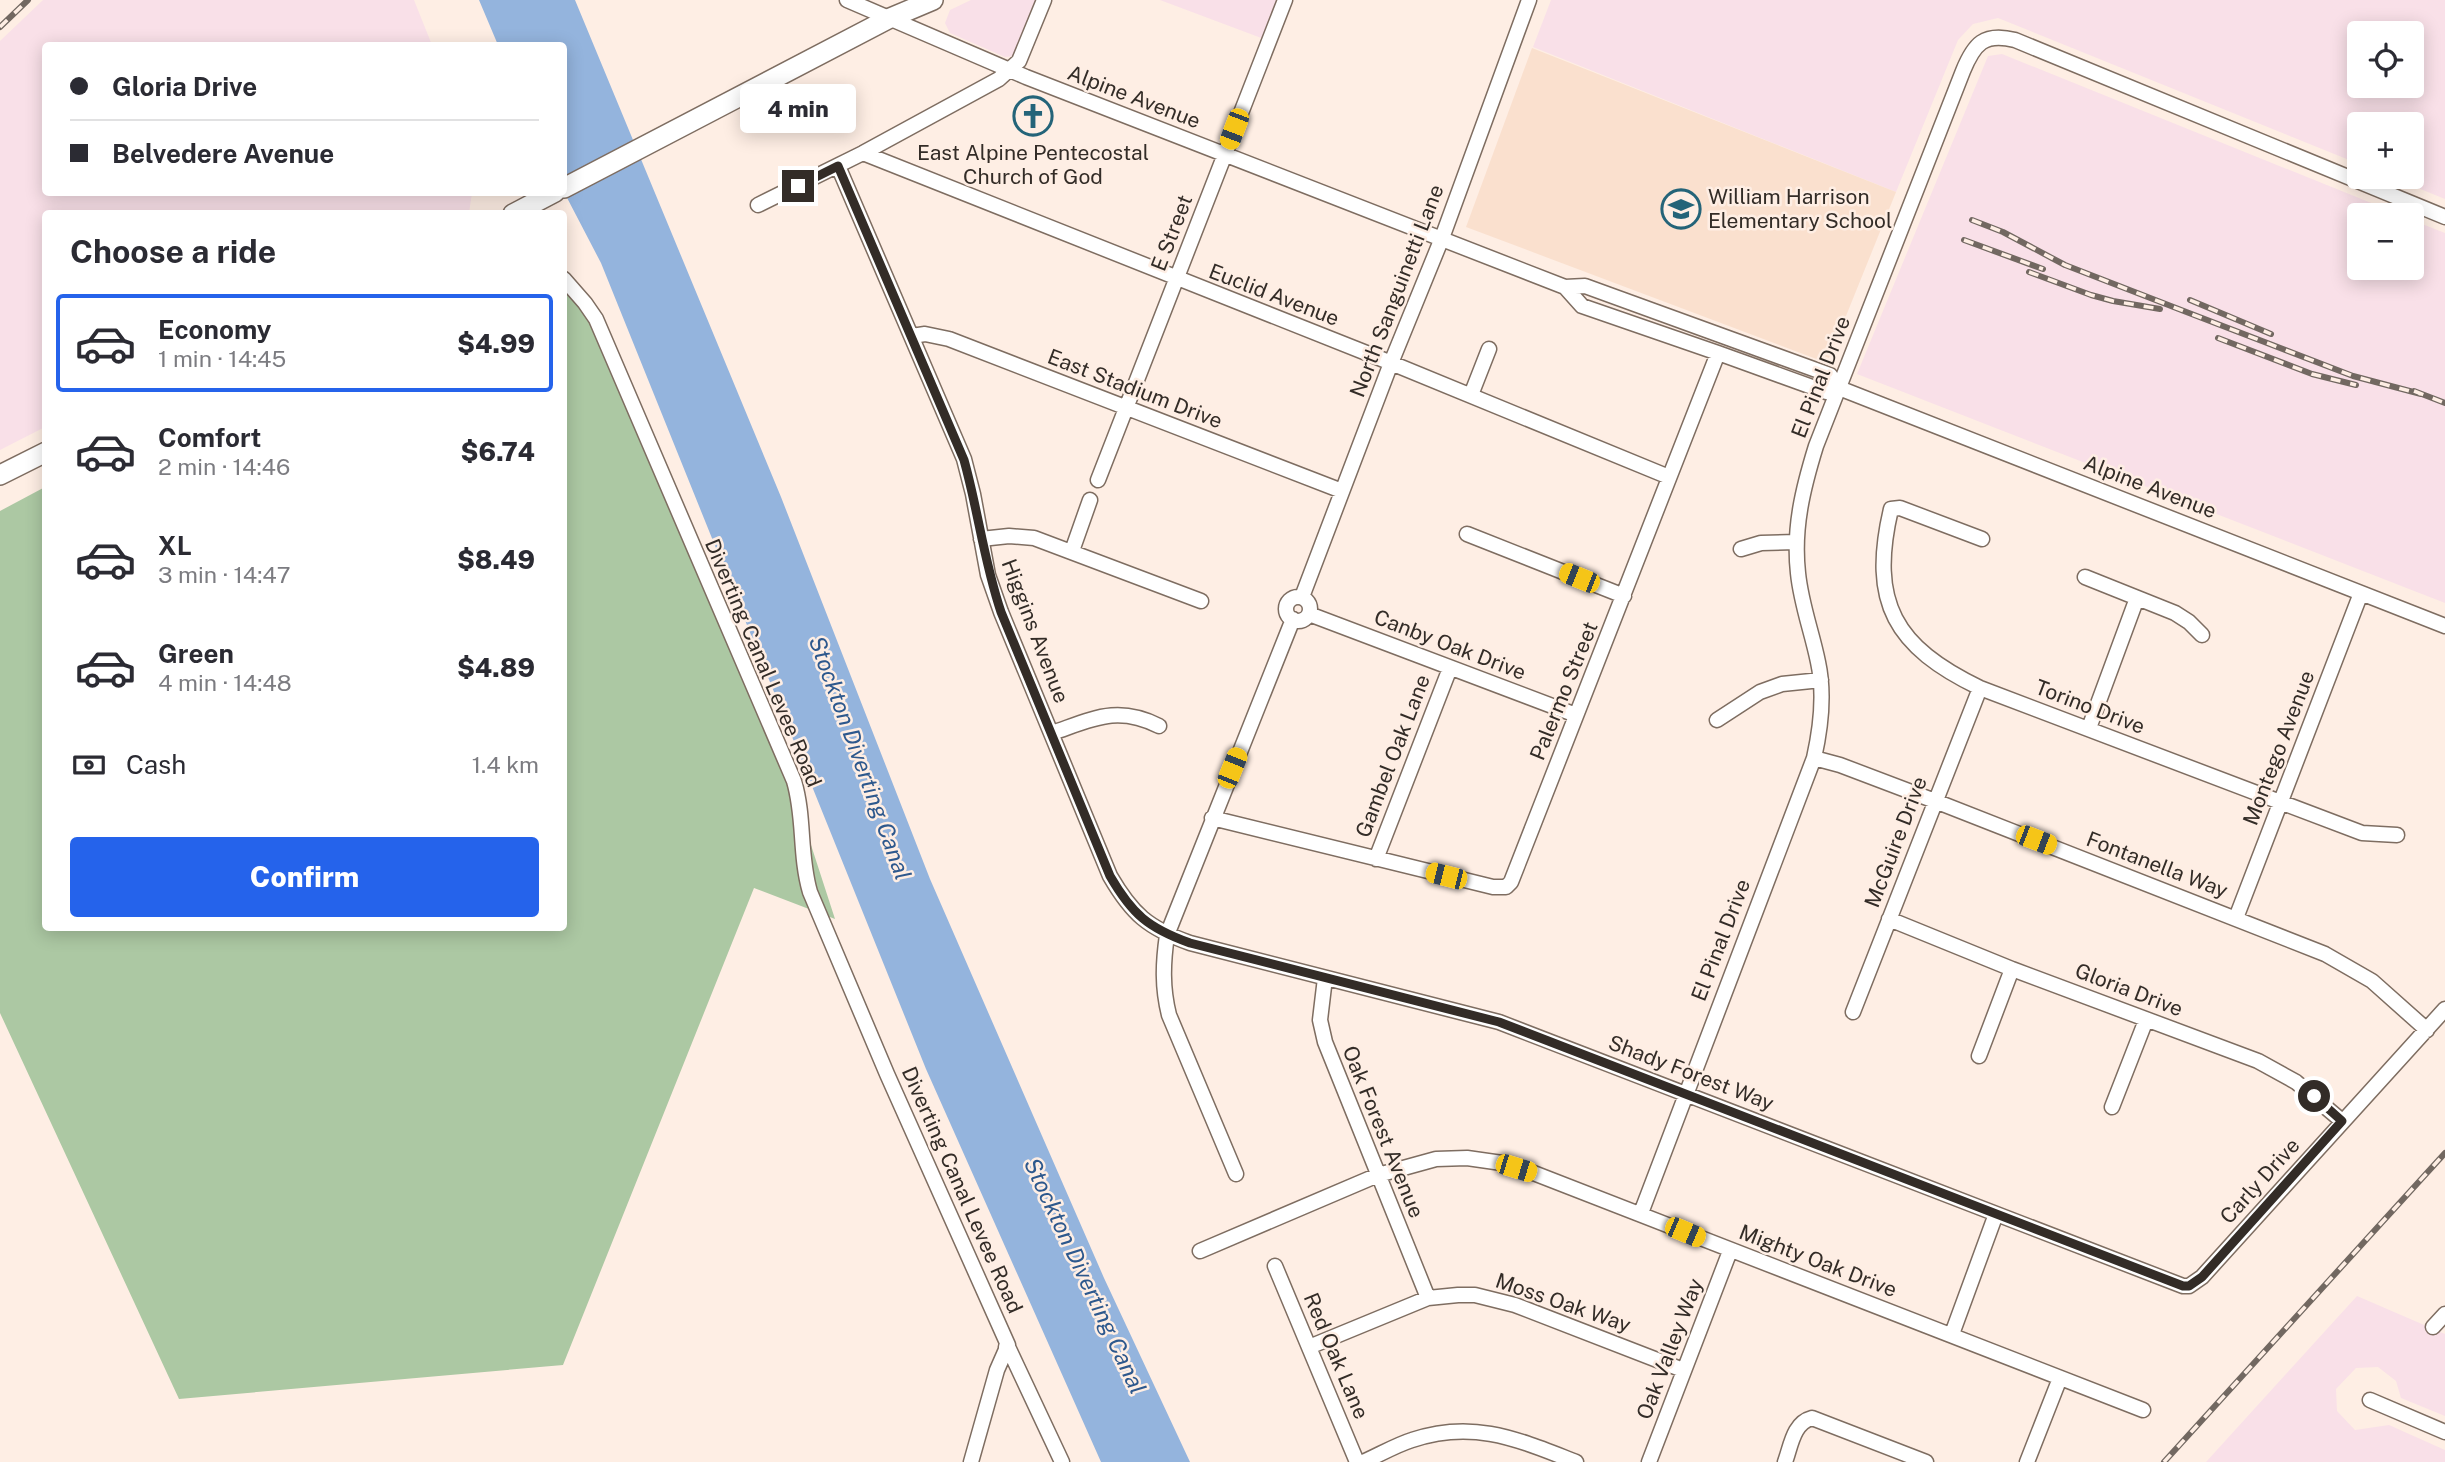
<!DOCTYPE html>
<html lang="en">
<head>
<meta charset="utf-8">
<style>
	body { margin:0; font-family:"Public Sans",sans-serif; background:#f2f2f3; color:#2b2b33; height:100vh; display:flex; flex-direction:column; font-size:26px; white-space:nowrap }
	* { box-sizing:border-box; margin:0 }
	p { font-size:23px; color:#7c7c81 }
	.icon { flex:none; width:38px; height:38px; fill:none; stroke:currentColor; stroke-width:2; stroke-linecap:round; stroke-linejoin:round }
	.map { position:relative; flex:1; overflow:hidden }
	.drawer { position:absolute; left:42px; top:210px; width:525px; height:721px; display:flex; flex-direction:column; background:#fff; border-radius:7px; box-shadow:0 4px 18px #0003 }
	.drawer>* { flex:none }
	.banner { position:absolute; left:42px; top:42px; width:525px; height:154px; border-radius:7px; box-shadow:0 4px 18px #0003; display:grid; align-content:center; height:154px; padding:0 28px; background:#fff }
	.controls { position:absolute; left:2347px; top:21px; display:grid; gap:14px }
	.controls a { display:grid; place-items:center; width:77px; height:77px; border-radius:7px; background:#fff; box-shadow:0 4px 18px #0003; font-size:35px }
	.end { position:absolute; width:32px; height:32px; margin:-16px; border:9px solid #332c27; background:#fff; box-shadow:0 0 0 4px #fff }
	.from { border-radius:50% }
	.bubble { position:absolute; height:49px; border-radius:7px; background:#fff; box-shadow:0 4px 18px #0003; font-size:23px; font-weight:800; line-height:49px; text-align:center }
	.car { position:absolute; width:21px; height:42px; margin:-21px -10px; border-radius:9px; box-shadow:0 0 5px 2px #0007; background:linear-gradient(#f5c518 24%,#345 0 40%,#f5c518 0 76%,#345 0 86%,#f5c518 0) }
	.banner b { display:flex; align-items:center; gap:24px; height:66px; font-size:26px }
	.banner b+b { border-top:2px solid #e1e1e2 }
	.banner i { width:18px; height:18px; background:#2b2b33 }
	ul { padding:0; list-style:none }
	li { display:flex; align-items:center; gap:21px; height:98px; margin:0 14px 10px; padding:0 14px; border:4px solid transparent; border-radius:7px }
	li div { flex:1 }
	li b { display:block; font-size:26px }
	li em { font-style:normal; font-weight:800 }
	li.on { border-color:#2563eb }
	li>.icon { width:63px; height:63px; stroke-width:1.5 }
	h2 { padding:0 28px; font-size:32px; line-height:84px }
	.pay { display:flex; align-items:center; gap:18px; height:77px; padding:0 28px; font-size:26px }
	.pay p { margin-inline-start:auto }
	.cta { display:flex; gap:14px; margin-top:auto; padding:14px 28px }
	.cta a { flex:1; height:80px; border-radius:7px; background:#2563eb; color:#fff; font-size:28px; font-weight:800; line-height:80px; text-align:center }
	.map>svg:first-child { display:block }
	.industrial { fill:#f9e0e8; fill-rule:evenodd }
	.built { fill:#fae0ce }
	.green { fill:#acc8a3 }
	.water { fill:#94b4dd }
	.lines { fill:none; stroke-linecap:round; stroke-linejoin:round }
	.minor-casing { stroke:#7e6d61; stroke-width:17 }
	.major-casing { stroke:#7e6d61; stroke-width:22 }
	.minor { stroke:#fff; stroke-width:14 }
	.major { stroke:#fff; stroke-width:19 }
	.rail-casing { stroke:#726861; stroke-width:6 }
	.rail { stroke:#feeee4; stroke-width:3.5; stroke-dasharray:10; stroke-linecap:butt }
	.route { stroke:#332c27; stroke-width:9 }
	.labels { text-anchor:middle; stroke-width:5; stroke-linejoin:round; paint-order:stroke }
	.street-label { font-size:21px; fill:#332c27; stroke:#feeee4 }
	.poi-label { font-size:21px; fill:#332c27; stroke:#feeee4 }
	.water-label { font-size:23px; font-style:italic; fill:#2d588d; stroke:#feeee4 }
</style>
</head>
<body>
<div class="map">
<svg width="2445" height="1462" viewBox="0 0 2445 1462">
	<rect width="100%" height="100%" fill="#feeee4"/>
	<!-- industrial -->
	<path class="industrial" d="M43 0H414L432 45 46 46V192L472 193 469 213 46 214 45 427 0 450V41Z
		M971 0H1037L1015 56 1005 57 950 33 945 23 950 10Z
		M1160 0H1278L1264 39Z
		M1551 0H2445V199L2391 177H2412V124H2359V164L1998 18 1973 24 1958 40 1896 192 1533 47ZM2359 33H2412V86H2359Z
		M2002 54 2401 215H2359V268H2412V220L2445 233V603L1857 374 1988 56Z
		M2357 1296 2445 1334V1416L2401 1398 2396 1381 2378 1367 2356 1368 2336 1389 2337 1411 2355 1430 2389 1425 2445 1450V1462H2206Z"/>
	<!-- built -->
	<path class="built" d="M1532 48 1896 192 1827 363 1466 227Z"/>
	<!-- green -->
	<path class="green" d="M564 278 596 309 799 808 835 919 754 888 563 1365 179 1399 0 1013V511L45 487 46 928H564Z"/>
	<!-- water -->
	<path class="water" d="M479 0H575L781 497 930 879 1104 1278 1190 1462H1101L926 1069 601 263 564 192V46L498 45Z"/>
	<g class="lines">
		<!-- minor casing -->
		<g class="minor-casing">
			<path id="minor" d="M847 0 1026 77 1565 287 1585 286 1830 375 1839 388 2445 626
				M863 153 1379 358 1669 477
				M838 166 964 459 973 494 988 575 1001 612 1110 876C1132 914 1148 928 1190 943L1499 1022 2183 1286H2189L2202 1277 2445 1009
				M758 205 863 153 999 79 1019 61 1044 0
				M564 279 585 303 596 319 794 781C805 818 799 854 810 892L887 1074 1008 1345 997 1370 971 1462
				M1565 287 1582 306 1718 353 1826 392 1839 388
				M912 336 925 334 949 339 1342 491
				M1471 395 1489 349
				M1098 480 1285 0
				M1467 534 1624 596
				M981 539 1009 536 1034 538 1201 601
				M1982 539 1900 508 1891 509C1869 603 1895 647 1980 688L2362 833 2397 835
				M1741 549 1761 543 1796 542
				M1072 551 1090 500
				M2085 577 2175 613 2189 622 2202 635
				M1302 597 1391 363 1442 238 1529 0
				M1286 609a12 12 0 1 1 24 0a12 12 0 1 1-24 0Z
				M1309 614 1576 715
				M1717 720 1760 692 1782 684 1821 680
				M2089 728 2137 598
				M1052 733C1093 719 1117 705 1159 726
				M1814 758 1840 765 1935 801 2325 954 2372 981 2427 1030
				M1212 818 1493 887H1506L1511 882 1718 353
				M1376 859 1450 668
				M2236 918 2361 593
				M1889 919 2012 969 2258 1061 2296 1082 2342 1121
				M1325 978 1320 1020 1325 1042 1428 1298
				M1853 1012 1980 688
				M1979 1056 2012 969
				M2112 1107 2146 1020
				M1236 1174 1169 1015C1162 987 1163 963 1167 935L1293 619
				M1641 1213 1814 758C1821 727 1825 694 1818 662 1812 632 1801 604 1798 573 1793 528 1803 488 1816 446L1963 71C1974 44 1984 32 2015 40L2445 217
				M1200 1251 1378 1175 1436 1159 1467 1158 1502 1163 1531 1172 2143 1410
				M1275 1266 1357 1462
				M2433 1327 2445 1314
				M1952 1334 1996 1214
				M1006 1347 1009 1349 1062 1462
				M1309 1347 1428 1298 1458 1295H1475L1515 1305 1683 1370
				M2370 1400 2445 1432
				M1363 1462C1379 1455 1396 1445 1412 1440 1474 1419 1519 1440 1576 1462
				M1649 1462 1730 1251
				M1785 1462C1791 1446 1793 1423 1812 1418L1926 1462
				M2027 1462 2060 1378"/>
		</g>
		<!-- major casing -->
		<g class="major-casing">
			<path id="major" d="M564 188 888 19 933 0
				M513 214 555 192
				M0 475 46 452"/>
		</g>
		<!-- minor -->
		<use href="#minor" class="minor"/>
		<!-- major -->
		<use href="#major" class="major"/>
		<!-- rail casing -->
		<g class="rail-casing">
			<path id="rail" d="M0 27 28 0
				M1972 220 2003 232 2065 265 2189 313 2353 376 2421 394
				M1964 240 2043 269
				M2029 272 2091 295 2113 301 2160 309
				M2190 300 2271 334
				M2218 338 2312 374 2356 385
				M2414 391 2445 403
				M2164 1462 2445 1153"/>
		</g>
		<!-- rail -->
		<use href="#rail" class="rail"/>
	</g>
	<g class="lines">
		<!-- route -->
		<path class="route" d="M798 186 838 166 964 460C978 510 984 562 1001 612L1110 876C1132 914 1148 928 1190 943L1499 1022 2183 1286H2189L2202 1277 2342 1121 2314 1096"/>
	</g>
	<!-- icons -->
	<defs>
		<g id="church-ring" transform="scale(2.0125)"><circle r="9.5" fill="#feeee4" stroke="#246479" stroke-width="1.5"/><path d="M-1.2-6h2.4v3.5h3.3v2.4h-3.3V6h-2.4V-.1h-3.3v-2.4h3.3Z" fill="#246479"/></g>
		<g id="school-ring" transform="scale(2.0125)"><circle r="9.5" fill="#feeee4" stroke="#246479" stroke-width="1.5"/><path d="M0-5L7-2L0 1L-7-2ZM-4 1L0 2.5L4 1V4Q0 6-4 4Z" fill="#246479"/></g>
	</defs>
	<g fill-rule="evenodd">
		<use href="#church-ring" x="1033" y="116"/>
		<use href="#school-ring" x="1681" y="209"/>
	</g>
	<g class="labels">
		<!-- street labels -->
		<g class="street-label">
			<text transform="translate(1134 97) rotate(21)" y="7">Alpine Avenue</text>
			<text transform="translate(1172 233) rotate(-69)" y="7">E Street</text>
			<text transform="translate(1397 291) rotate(-69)" y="7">North Sanguinetti Lane</text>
			<text transform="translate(1274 295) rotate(21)" y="7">Euclid Avenue</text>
			<text transform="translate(1821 377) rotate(-69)" y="7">El Pinal Drive</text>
			<text transform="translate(1135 389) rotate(21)" y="7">East Stadium Drive</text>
			<text transform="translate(2150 487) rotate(21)" y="7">Alpine Avenue</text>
			<text transform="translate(1035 631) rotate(69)" y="7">Higgins Avenue</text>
			<text transform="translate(1450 645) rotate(21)" y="7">Canby Oak Drive</text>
			<text transform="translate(763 663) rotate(67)" y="7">Diverting Canal Levee Road</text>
			<text transform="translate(1564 691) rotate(-68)" y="7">Palermo Street</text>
			<text transform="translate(2090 707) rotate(21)" y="7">Torino Drive</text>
			<text transform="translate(2279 748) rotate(-69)" y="7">Montego Avenue</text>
			<text transform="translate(1393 756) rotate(-69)" y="7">Gambel Oak Lane</text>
			<text transform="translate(1896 842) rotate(-69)" y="7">McGuire Drive</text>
			<text transform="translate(2157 865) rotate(21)" y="7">Fontanella Way</text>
			<text transform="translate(1721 940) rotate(-69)" y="7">El Pinal Drive</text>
			<text transform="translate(2129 990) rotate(21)" y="7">Gloria Drive</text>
			<text transform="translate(1691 1073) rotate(21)" y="7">Shady Forest Way</text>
			<text transform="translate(1383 1132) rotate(68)" y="7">Oak Forest Avenue</text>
			<text transform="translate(2260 1181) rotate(-48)" y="7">Carly Drive</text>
			<text transform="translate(962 1190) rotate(66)" y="7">Diverting Canal Levee Road</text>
			<text transform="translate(1818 1261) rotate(21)" y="7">Mighty Oak Drive</text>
			<text transform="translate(1563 1303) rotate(19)" y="7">Moss Oak Way</text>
			<text transform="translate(1670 1349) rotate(-69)" y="7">Oak Valley Way</text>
			<text transform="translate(1336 1356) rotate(67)" y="7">Red Oak Lane</text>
		</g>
		<!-- poi labels -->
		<g class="poi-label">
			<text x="1033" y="160">East Alpine Pentecostal<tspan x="1033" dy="24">Church of God</tspan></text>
			<text x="1708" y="204" text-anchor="start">William Harrison<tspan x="1708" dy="24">Elementary School</tspan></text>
		</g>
		<!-- water labels -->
		<g class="water-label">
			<text transform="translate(860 758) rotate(70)" y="8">Stockton Diverting Canal</text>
			<text transform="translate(1085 1276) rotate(65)" y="8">Stockton Diverting Canal</text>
		</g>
	</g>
</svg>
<div class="controls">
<a><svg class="icon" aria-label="locate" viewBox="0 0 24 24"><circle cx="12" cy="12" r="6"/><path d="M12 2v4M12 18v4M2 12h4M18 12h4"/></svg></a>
<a>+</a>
<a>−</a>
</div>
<i class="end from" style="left:2314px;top:1096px"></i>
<i class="end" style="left:798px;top:186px"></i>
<div class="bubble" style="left:740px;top:84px;width:116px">4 min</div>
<i class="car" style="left:1234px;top:129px;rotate:201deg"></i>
<i class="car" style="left:1579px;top:578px;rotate:292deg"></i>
<i class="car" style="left:1232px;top:768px;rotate:22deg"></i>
<i class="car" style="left:2036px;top:840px;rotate:111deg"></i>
<i class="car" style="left:1446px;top:876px;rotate:284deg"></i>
<i class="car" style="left:1516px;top:1168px;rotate:107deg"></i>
<i class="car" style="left:1685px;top:1232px;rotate:113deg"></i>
<div class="banner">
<b><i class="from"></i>Gloria Drive</b>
<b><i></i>Belvedere Avenue</b>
</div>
<section class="drawer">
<h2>Choose a ride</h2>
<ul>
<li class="on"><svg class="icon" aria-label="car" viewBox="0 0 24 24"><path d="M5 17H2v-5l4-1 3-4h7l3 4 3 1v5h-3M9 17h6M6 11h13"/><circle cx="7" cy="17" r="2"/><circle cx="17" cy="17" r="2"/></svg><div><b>Economy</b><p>1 min · 14:45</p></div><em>$4.99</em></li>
<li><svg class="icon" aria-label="car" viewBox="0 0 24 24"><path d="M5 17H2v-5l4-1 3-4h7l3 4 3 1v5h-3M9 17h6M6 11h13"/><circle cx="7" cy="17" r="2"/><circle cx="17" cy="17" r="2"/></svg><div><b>Comfort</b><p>2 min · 14:46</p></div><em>$6.74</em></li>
<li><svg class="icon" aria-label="car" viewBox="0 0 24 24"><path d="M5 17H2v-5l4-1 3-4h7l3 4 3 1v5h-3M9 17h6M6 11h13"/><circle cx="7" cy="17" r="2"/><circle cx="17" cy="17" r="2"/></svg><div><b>XL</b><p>3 min · 14:47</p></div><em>$8.49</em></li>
<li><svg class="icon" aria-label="car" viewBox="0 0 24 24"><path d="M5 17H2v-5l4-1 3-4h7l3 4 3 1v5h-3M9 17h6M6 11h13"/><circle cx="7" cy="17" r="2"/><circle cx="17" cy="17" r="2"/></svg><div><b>Green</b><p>4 min · 14:48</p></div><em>$4.89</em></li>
</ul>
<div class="pay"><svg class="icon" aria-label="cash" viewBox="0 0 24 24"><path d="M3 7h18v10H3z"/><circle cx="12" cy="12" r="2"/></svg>Cash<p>1.4 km</p></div>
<div class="cta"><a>Confirm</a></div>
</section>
</div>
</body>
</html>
